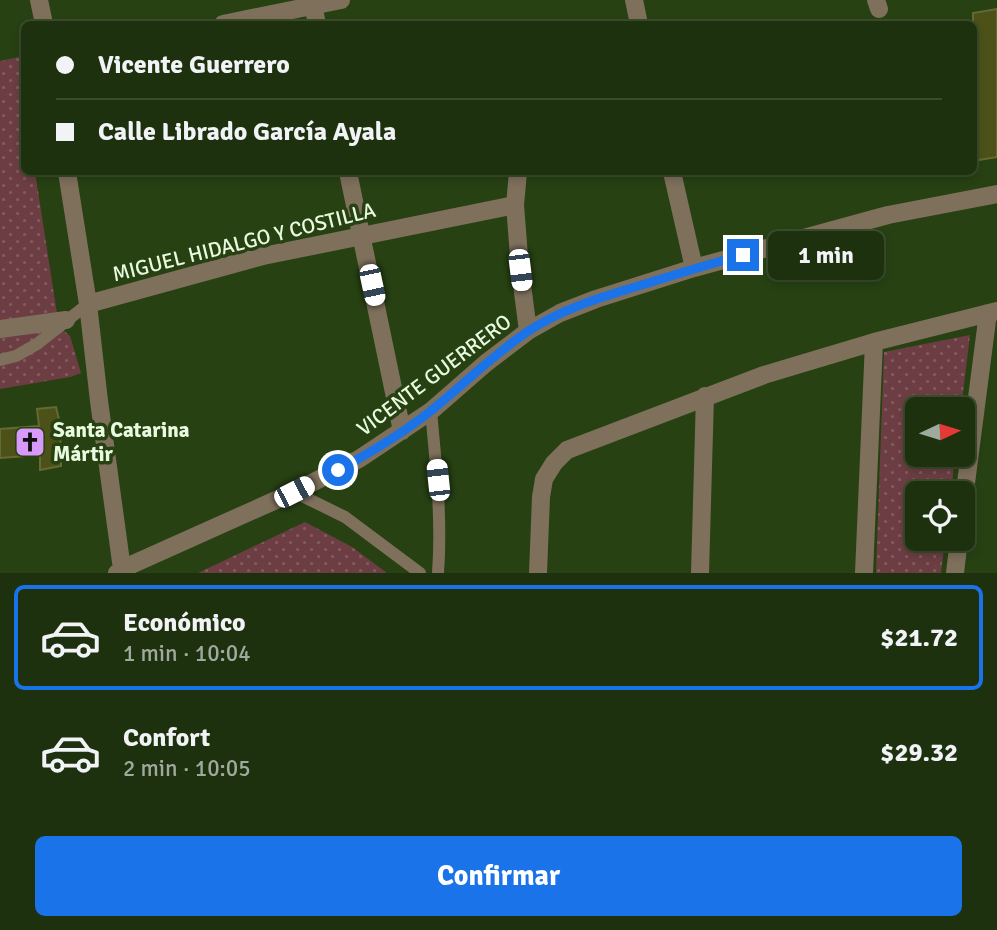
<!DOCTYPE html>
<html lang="es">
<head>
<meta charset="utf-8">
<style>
	body { margin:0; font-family:Signika,sans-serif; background:#2a3d1c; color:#f1f3f6; height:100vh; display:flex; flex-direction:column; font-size:26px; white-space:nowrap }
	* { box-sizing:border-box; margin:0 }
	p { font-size:23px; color:#a0a99e }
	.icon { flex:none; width:38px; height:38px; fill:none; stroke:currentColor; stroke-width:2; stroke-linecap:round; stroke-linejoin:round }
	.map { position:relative; height:573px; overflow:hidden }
	.side { display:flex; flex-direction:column; background:#1d310e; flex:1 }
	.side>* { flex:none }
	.hud { position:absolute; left:21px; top:21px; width:956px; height:154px; border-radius:10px; box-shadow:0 4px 10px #0003,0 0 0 2px #3b4c2e; display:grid; align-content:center; height:154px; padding:0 35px; background:#1d310e }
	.needle { width:46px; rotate:86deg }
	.tools { position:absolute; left:905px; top:397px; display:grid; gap:14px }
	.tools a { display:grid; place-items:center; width:70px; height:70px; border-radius:10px; background:#1d310e; box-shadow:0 4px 10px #0003,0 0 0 2px #3b4c2e; font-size:35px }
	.end { position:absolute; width:32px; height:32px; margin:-16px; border:9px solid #1a73e8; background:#fff; box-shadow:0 0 0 4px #fff }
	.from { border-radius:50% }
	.bubble { position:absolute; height:49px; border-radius:10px; background:#1d310e; box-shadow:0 4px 10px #0003,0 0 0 2px #3b4c2e; font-size:23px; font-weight:700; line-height:49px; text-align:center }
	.car { position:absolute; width:21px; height:42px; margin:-21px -10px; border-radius:9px; box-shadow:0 0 5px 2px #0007; background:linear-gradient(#fff 24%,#345 0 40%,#fff 0 76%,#345 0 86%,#fff 0) }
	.hud b { display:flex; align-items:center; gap:24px; height:66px; font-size:26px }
	.hud b+b { border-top:2px solid #3b4c2e }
	.hud i { width:18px; height:18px; background:#f1f3f6 }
	ul { padding:12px 0 0; list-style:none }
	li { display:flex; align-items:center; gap:21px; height:105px; margin:0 14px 10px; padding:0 21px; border:4px solid transparent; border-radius:10px }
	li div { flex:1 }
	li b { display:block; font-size:26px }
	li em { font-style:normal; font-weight:700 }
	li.selected { border-color:#1a73e8 }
	li>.icon { width:63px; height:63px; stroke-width:1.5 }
	.action { display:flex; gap:14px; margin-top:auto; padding:14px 35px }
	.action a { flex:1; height:80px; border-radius:10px; background:#1a73e8; color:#fff; font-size:28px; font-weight:700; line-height:80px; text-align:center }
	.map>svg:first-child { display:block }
	.park { fill:url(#park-dots) }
	.building { fill:#4c5118; stroke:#646a32; stroke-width:2 }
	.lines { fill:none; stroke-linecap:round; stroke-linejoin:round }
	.service { stroke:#7f705c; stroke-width:12 }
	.pedestrian { stroke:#7f705c; stroke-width:18 }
	.minor { stroke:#7f705c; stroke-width:18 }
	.route { stroke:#1a73e8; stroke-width:9 }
	.labels { text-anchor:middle; stroke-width:7; stroke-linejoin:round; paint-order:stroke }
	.street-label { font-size:21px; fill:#e9fadf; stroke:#274113 }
	.poi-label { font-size:21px; font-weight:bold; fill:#e9fadf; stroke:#274113; text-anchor:start }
</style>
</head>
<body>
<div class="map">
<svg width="997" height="573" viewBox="0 0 997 573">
	<defs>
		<pattern id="park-dots" width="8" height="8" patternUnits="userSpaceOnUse" patternTransform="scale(1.75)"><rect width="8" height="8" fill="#6c3e43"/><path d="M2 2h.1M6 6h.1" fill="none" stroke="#815b5e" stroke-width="1.8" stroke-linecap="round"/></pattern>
	</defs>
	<rect width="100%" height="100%" fill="#274113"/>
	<!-- park -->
	<path class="park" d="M24 56V172H35L58 320 63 330 70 336 81 373 70 377 0 389V61Z
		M970 335 961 409 917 410V455H955L951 493 917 494V539H945L941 573H876L884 352Z
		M305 522 352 547 387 573H198Z"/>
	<!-- building -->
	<path class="building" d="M997 9V157L973 161V13Z
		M56 407 60 424 61 466 40 470V455L0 458V429L39 426 37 409Z"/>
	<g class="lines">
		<!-- service -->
		<path class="service" d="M0 360 16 356 37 344 88 304
			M431 411C436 465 442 519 438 573
			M294 492 345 517 420 573"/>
		<!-- pedestrian -->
		<path class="pedestrian" d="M0 329 66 320"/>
		<!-- minor -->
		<path class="minor" d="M39 0 44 24
			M312 0 317 24
			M634 0 639 24
			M876 0 879 9
			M223 24 341 0
			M67 172 88 304 99 401 122 569
			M348 172 402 431
			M518 172 515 205 520 269 528 331
			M672 172 694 268
			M88 304 263 256 515 205
			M962 514 988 313
			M117 573 122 569 294 492 359 459 431 411 486 363 528 331 560 313 596 299 694 268 888 215 997 194
			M538 573 541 497 544 479 554 463 567 450 764 375 874 342 997 311
			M700 573 705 396
			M864 573 874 342
			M955 573 959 539"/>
	</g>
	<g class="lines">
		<!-- route -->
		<path class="route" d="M338 470C370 453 403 433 432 410 464 384 493 355 527 332 560 310 598 298 635 287 671 276 706 265 743 255"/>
	</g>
	<!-- icons -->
	<defs>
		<g id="church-square" transform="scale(1.575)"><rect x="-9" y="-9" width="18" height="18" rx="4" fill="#d89af8" stroke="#274113"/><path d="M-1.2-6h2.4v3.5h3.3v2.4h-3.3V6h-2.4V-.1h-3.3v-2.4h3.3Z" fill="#111"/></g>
	</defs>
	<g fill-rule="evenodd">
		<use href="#church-square" x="30" y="442"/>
	</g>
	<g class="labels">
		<!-- street labels -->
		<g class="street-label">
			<text transform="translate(244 242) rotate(-14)" y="7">MIGUEL HIDALGO Y COSTILLA</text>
			<text transform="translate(434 375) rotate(-37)" y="7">VICENTE GUERRERO</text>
		</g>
		<!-- poi labels -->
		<g class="poi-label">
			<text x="53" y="437">Santa Catarina<tspan x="53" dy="24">Mártir</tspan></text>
		</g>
	</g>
</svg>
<div class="tools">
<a><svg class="needle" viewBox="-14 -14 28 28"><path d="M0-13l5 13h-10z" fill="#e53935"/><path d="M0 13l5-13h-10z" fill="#a0a99e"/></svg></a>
<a><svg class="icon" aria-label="locate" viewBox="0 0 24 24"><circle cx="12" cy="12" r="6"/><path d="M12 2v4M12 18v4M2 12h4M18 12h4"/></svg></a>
</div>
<i class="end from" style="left:338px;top:470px"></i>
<i class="end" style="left:743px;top:255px"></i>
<div class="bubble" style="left:768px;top:231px;width:116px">1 min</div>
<i class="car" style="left:520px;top:270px;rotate:173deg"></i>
<i class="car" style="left:372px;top:285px;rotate:168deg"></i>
<i class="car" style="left:438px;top:480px;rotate:354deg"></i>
<i class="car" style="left:294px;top:492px;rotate:63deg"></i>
<div class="hud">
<b><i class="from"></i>Vicente Guerrero</b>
<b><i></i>Calle Librado García Ayala</b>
</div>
</div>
<section class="side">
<ul>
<li class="selected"><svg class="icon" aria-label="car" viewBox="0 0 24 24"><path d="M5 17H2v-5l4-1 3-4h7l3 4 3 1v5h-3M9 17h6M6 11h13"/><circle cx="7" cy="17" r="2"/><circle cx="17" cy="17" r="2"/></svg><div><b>Económico</b><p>1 min · 10:04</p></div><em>$21.72</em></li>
<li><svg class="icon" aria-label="car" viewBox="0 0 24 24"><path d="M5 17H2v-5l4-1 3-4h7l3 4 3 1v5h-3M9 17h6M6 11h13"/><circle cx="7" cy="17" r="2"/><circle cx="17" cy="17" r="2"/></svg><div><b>Confort</b><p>2 min · 10:05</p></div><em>$29.32</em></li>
</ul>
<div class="action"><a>Confirmar</a></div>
</section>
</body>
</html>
